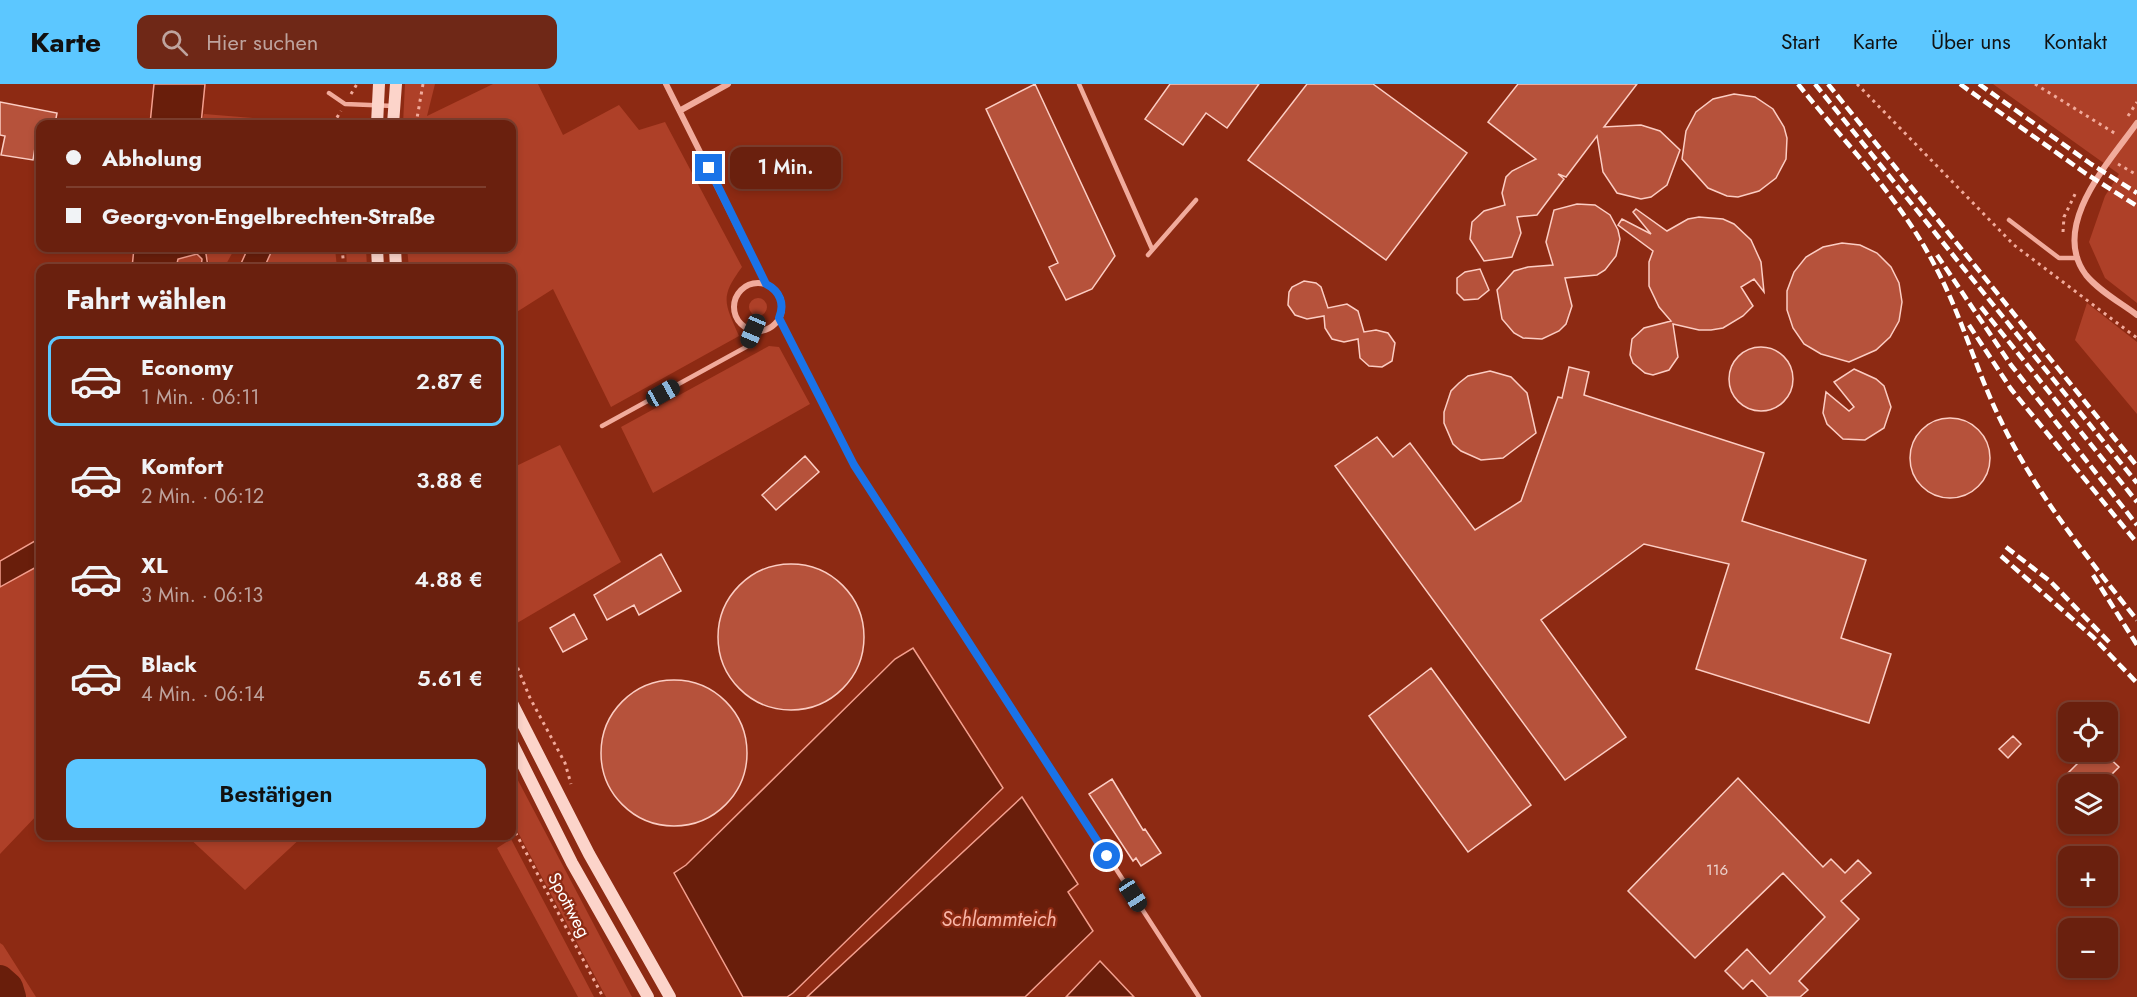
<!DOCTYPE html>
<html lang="de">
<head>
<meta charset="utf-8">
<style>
	body { margin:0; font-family:Jost,sans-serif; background:#6f2817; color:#f1f3f6; height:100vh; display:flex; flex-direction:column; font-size:22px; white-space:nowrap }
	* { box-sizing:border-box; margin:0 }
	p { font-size:20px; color:#bea39e }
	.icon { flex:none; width:33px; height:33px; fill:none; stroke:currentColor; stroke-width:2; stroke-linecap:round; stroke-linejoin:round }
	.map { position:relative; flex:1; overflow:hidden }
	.panel { position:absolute; left:36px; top:180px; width:480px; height:576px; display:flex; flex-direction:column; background:#6a200e; border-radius:12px; box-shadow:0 3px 9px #0003,0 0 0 2px #7d3e2e }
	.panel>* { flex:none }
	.guide { position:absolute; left:36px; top:36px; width:480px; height:132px; border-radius:12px; box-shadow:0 3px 9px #0003,0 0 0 2px #7d3e2e; display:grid; align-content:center; height:132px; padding:0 30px; background:#6a200e }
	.controls { position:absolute; left:2058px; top:618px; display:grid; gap:12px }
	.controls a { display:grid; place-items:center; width:60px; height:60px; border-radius:12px; background:#6a200e; box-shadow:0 3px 9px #0003,0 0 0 2px #7d3e2e; font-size:30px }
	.end { position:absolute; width:27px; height:27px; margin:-14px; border:8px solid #1a73e8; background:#fff; box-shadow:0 0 0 3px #fff }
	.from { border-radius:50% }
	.bubble { position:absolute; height:42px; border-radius:12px; background:#6a200e; box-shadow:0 3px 9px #0003,0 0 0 2px #7d3e2e; font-size:20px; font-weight:600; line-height:42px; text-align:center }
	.car { position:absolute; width:18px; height:36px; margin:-18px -9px; border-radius:8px; box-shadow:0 0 4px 2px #0007; background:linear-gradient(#222 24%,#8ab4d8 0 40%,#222 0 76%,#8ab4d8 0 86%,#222 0) }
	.guide b { display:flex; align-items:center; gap:21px; height:57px; font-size:22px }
	.guide b+b { border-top:2px solid #7d3e2e }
	.guide i { width:15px; height:15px; background:#f1f3f6 }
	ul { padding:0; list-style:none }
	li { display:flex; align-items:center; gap:18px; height:90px; margin:0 12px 9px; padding:0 18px; border:3px solid transparent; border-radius:12px }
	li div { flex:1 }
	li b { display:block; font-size:22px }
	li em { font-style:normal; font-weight:600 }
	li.active { border-color:#5cc7ff }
	li>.icon { width:54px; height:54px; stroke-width:1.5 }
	h2 { padding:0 30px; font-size:27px; line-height:72px }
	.cta { display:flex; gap:12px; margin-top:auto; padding:12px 30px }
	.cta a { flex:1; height:69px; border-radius:12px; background:#5cc7ff; color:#111; font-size:24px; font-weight:600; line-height:69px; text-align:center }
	header { display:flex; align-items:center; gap:36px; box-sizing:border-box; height:84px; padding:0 30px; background:#5cc7ff; color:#111 }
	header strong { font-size:28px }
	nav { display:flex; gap:33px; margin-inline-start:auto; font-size:21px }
	.search { width:420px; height:54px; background:#6f2817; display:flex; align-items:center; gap:15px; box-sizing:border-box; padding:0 21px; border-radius:12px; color:#bea39e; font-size:22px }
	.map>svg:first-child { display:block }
	.green { fill:#ae4028 }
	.water { fill:#691e0b; stroke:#f49f8e; stroke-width:1.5 }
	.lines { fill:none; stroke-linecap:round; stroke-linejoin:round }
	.river { stroke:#691e0b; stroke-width:28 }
	.building { fill:#b6523b; stroke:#fccdc3; stroke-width:1.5 }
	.path { stroke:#f1ab9c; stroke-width:3; stroke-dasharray:3 4.5; stroke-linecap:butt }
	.service { stroke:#f1ab9c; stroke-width:4.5 }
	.minor { stroke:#f1ab9c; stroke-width:6 }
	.secondary { stroke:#fcd4ca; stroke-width:12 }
	.rail { stroke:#fff; stroke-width:4.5; stroke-dasharray:10 4.5; stroke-linecap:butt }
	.route { stroke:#1a73e8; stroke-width:8 }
	.labels { text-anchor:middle; stroke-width:4.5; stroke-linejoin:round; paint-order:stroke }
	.number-label { font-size:15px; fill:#edd4ce }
	.street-label { font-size:18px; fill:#fff; stroke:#8d2a13 }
	.water-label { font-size:20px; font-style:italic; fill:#f8b6a8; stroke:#8d2a13 }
</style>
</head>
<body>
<header>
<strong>Karte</strong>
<div class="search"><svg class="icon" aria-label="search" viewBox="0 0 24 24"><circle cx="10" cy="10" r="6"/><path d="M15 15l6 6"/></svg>Hier suchen</div>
<nav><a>Start</a><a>Karte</a><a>Über uns</a><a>Kontakt</a></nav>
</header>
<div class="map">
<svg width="2137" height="913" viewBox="0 0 2137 913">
	<rect width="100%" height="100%" fill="#8d2a13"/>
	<!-- green -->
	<path class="green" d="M405 0H435L427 32 493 0H538L563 51 619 21 639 46 665 38 742 183C719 214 725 219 739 252L611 323 553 205 512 231V184H409L407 164H512V40H403Z
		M1993 0H2137V219L2105 194 2089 158 2105 112 2119 90Z
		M204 30 327 40H201Z
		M182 164H235L224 184H207L209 177 202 166 179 167Z
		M273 164H335L337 184H264Z
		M346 164H366L367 184H347Z
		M197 170 202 175 201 184H176L177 175Z
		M749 223a9 9 0 1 1 18 0a9 9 0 1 1-18 0Z
		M2087 219 2137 258V330L2075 256Z
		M769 262 779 263 810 320 653 409 621 343Z
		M560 361 621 478 512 542V384Z
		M40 481V728L0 770V503Z
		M512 685 632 913H606L512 737Z
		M187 752H303L245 806Z
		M511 755 594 913H578L497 764Z
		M0 859 3 861 36 913H15L11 903 0 891Z"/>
	<!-- water -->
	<path class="water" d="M154 0H205L201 40H150Z
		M134 164 202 166 206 170 208 183 201 184 202 175 197 170 178 175 176 184H132Z
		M248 164H273L264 184H239Z
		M40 454V481L0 503V477Z
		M913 564 1003 704 793 909 787 913H743L674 789 686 781 895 575Z
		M1022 713 1078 800 1068 808 1093 847 1025 913H807Z
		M1100 877 1134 913H1066Z"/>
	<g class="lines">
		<!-- river -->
		<path class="river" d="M0 895 9 903 12 913"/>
	</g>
	<!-- building -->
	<path class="building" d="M1035 0 1115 172 1092 205 1066 216 1049 183 1058 179 986 25Z
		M1170 0H1259L1227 44 1206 29 1183 61 1145 35Z
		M1307 0H1373L1467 69 1386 176 1248 76Z
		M1518 0H1637L1604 43 1641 41 1660 47 1680 66 1667 101 1651 113 1641 115 1617 109 1603 88 1597 52 1566 93 1558 90 1564 95 1537 131 1517 133 1521 149 1512 173 1484 177 1470 155 1472 138 1484 127 1505 121 1502 109 1506 93 1512 87 1536 75 1488 38Z
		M1734 10 1755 13 1773 25 1784 43 1787 54 1786 75 1776 94 1759 107 1738 113 1727 112 1708 104 1682 75 1686 47 1696 28 1713 15Z
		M0 18 57 29 55 40H40V52L37 51 33 76 1 71 5 52 0 51Z
		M1577 120 1595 121 1610 131 1618 146 1620 155 1616 172 1605 186 1597 191 1565 194 1572 222 1566 240 1559 247 1542 255 1523 254 1514 249 1502 235 1497 206 1514 187 1528 183 1553 181 1546 158 1554 126Z
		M1636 125 1667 147 1688 135 1699 133 1723 135 1734 140 1751 156 1761 178 1764 208 1754 195 1741 203 1753 222 1743 232 1723 244 1711 246H1699L1673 240 1678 273 1669 286 1653 291 1645 289 1633 279 1630 271 1632 255 1644 244 1671 237 1659 223 1649 202V178L1653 167 1618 141 1622 135 1651 150 1633 128Z
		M1842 159 1860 161 1877 169 1891 183 1899 199 1902 218 1899 237 1890 253 1876 266 1849 278 1821 270 1804 260 1793 244 1787 226V207L1794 188 1806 173 1823 163Z
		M1480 185 1489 206 1478 215 1464 216 1457 209V194L1465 188Z
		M1304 197 1316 199 1321 203 1328 224 1347 220 1358 227 1364 248 1376 246 1388 249 1395 259 1392 277 1382 283 1369 282 1360 274 1358 255 1344 258 1332 255 1325 244 1324 232 1307 235 1295 231 1288 221 1289 208 1292 203Z
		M1729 295a32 32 0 1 1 64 0a32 32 0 1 1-64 0Z
		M1569 283 1589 288 1584 311 1764 369 1742 437 1866 476 1841 554 1891 570 1869 639 1696 585 1729 480 1644 460 1541 536 1626 653 1565 696 1335 382 1377 353 1393 373 1410 359 1475 446 1521 417 1558 313 1562 314Z
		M1854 285 1876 295 1884 302 1891 323 1884 344 1865 356 1843 355 1827 340 1823 329 1826 308 1849 327 1854 323 1834 298Z
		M1490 287 1511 293 1527 309 1536 349 1503 374 1481 376 1461 367 1453 360 1444 339V328L1451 307 1459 299 1468 292Z
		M1910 374a40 40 0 1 1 80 0a40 40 0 1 1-80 0Z
		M805 372 819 388 776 426 762 411Z
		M661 470 681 507 639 531 634 521 607 536 594 511Z
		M718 553a73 73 0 1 1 146 0a73 73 0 1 1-146 0Z
		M574 530 587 555 563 568 550 544Z
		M1431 584 1531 721 1468 768 1369 632Z
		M601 669a73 73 0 1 1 146 0a73 73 0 1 1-146 0Z
		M2013 652 2021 660 2008 674 1999 665Z
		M2089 668H2103L2119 683 2102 700H2075L2066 691Z
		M1738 694 1823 783 1831 775 1845 789 1858 776 1871 789 1841 817 1859 835 1799 897 1808 906 1800 913H1768L1752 896 1743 905 1725 887 1747 865 1770 890 1825 833 1783 789 1695 874 1628 807Z
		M1112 695 1143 746 1145 745 1161 769 1141 782 1136 774 1133 777 1089 710Z"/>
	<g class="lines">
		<!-- path -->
		<path class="path" d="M1857 0 2014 161 2137 254
			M2035 0 2116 50
			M351 10 357 0
			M2128 32 2137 18
			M333 40 341 27
			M416 40 423 0
			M2118 80 2137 91
			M2063 148 2064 133 2077 106
			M123 164V167L134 168
			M342 164 344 184
			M512 570 530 614 565 679 571 700
			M512 742 603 913"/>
		<!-- service -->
		<path class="service" d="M1079 0 1152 165
			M329 9 345 20 394 22
			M2009 136 2059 174H2078
			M1148 171 1196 116
			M789 253 854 381 1199 913
			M602 342 746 263 753 247"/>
		<!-- minor -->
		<path class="minor" d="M666 0 766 200
			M681 26 728 0
			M2137 39C2110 77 2049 142 2086 191 2099 207 2121 219 2137 231
			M734 223a24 24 0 1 1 48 0a24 24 0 1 1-48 0Z
			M779 235 789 253"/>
		<!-- secondary -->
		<path class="secondary" d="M377 40 379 0
			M393 40 396 0
			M377 164 378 184
			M395 164 396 184
			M512 619 589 770 670 913
			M512 659 572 779 648 913"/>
		<!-- rail -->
		<path class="rail" d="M1798 0C1845 59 1900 114 1935 182 1962 232 1976 287 2001 337 2036 410 2087 473 2137 536
			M1815 0 2137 399
			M1828 0 2137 382
			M1960 0 2085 89 2137 122
			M1979 0 2091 80 2137 109
			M1937 171 2011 281 2137 441
			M1981 223 2137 418
			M1969 241 2011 305 2137 459
			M2006 463 2051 498 2111 560
			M2001 472 2093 553 2137 599
			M2093 491 2137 561"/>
	</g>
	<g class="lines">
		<!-- route -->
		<path class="route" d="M709 84 766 200C780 207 785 220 779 234L854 381 1107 772"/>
	</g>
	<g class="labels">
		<!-- number labels -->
		<g class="number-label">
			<text x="1717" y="791">116</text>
		</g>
		<!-- street labels -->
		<g class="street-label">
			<text transform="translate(569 821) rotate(62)" y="6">Spottweg</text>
		</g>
		<!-- water labels -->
		<g class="water-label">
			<text x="999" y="842">Schlammteich</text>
		</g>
	</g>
</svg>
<div class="controls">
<a><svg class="icon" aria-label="locate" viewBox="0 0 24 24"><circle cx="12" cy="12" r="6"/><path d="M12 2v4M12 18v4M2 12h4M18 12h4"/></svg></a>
<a><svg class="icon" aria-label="layers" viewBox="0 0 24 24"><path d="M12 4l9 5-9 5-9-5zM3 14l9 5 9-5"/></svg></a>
<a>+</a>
<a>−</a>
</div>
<i class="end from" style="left:1107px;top:772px"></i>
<i class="end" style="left:709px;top:84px"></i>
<div class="bubble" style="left:730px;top:63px;width:111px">1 Min.</div>
<i class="car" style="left:753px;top:247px;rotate:203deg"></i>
<i class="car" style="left:663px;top:309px;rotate:61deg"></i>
<i class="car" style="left:1133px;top:811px;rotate:147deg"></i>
<div class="guide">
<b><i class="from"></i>Abholung</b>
<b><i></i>Georg-von-Engelbrechten-Straße</b>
</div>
<section class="panel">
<h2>Fahrt wählen</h2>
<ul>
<li class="active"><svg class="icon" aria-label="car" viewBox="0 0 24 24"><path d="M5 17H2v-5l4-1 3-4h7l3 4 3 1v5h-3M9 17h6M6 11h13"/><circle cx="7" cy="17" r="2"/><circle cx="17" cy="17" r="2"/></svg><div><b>Economy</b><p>1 Min. · 06:11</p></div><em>2.87 €</em></li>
<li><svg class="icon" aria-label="car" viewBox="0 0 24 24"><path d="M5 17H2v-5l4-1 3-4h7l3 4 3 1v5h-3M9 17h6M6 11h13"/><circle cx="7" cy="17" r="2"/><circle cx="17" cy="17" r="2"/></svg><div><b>Komfort</b><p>2 Min. · 06:12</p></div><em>3.88 €</em></li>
<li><svg class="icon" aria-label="car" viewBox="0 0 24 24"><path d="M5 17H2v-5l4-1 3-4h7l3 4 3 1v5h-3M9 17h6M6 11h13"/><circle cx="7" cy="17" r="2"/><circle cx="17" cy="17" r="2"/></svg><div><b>XL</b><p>3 Min. · 06:13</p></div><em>4.88 €</em></li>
<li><svg class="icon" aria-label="car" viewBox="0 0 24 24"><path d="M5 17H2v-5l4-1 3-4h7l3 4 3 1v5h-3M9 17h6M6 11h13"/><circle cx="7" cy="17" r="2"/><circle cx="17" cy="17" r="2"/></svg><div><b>Black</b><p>4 Min. · 06:14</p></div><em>5.61 €</em></li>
</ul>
<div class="cta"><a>Bestätigen</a></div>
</section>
</div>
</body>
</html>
